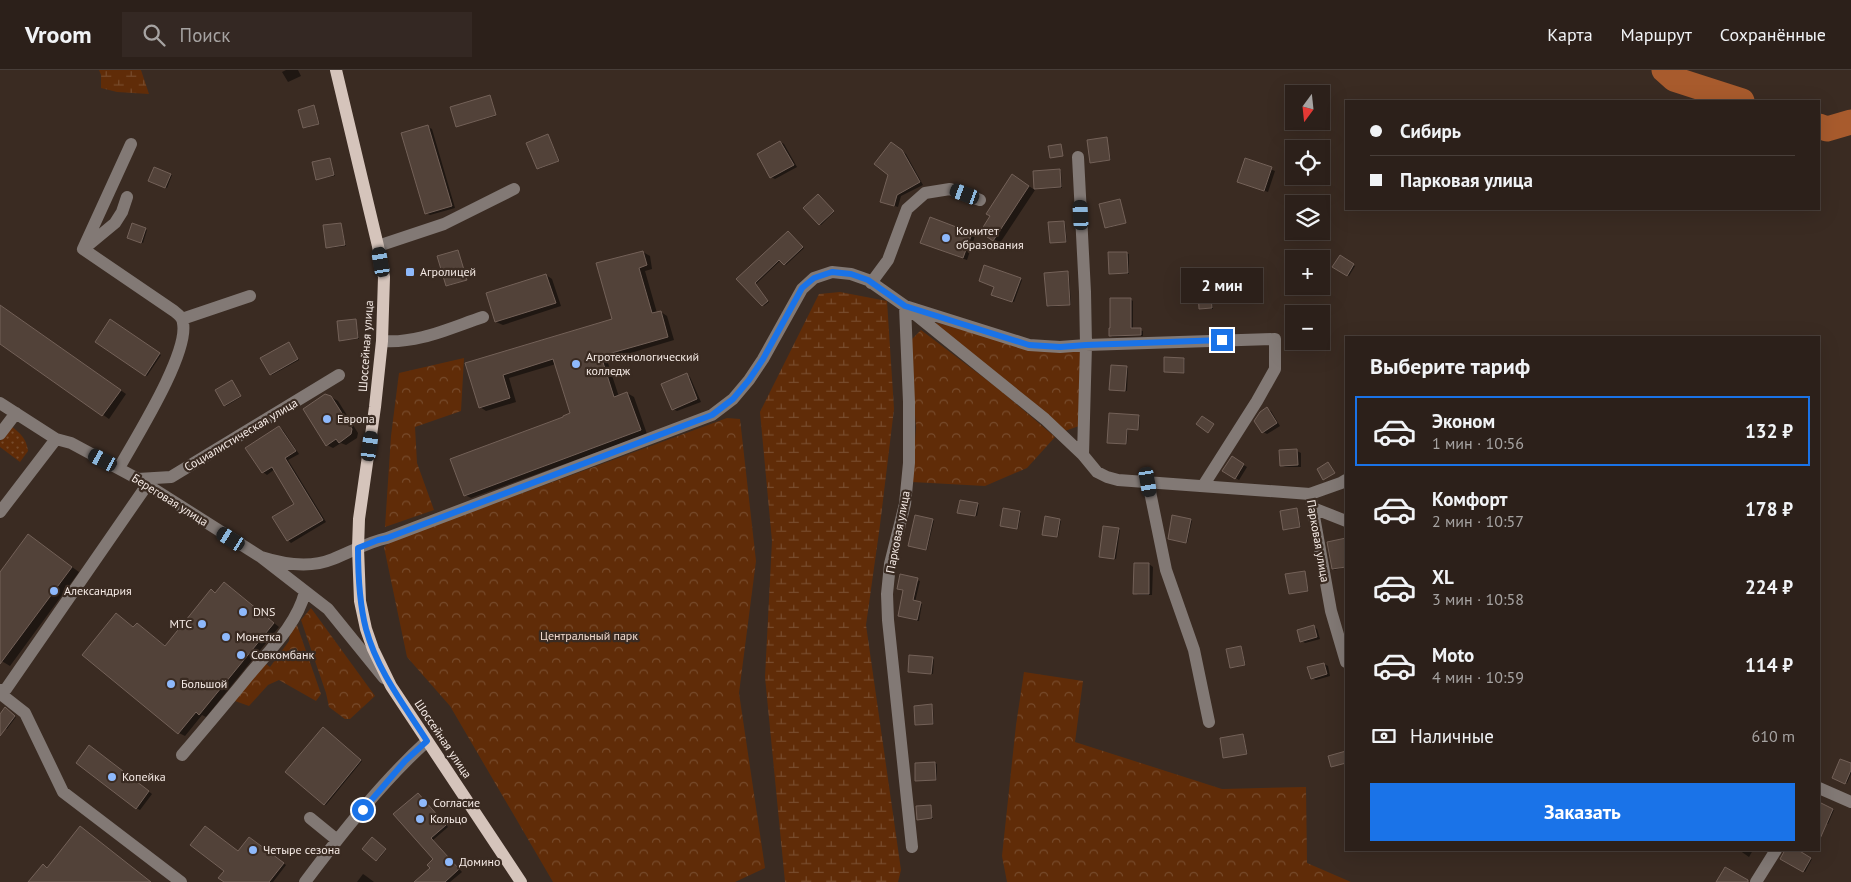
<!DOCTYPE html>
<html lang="ru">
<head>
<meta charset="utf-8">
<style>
	body { margin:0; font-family:"PT Sans",sans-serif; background:#342823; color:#f1f3f6; height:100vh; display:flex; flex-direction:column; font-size:19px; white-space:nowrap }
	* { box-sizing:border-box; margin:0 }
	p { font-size:16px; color:#a6a3a2 }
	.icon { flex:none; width:28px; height:28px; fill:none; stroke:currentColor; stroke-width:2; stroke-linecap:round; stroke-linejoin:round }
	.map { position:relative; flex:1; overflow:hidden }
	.side { position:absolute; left:1345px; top:266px; width:475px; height:515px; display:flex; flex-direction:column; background:#2c201a; border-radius:0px; box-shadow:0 5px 20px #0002,0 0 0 1px #483e39 }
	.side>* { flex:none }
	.banner { position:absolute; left:1345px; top:30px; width:475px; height:110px; border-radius:0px; box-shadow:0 5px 20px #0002,0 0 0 1px #483e39; display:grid; align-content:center; height:110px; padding:0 25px; background:#2c201a }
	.needle { width:32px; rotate:195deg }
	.controls { position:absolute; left:1285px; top:15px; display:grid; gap:10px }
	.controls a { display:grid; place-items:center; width:45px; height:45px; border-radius:0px; background:#2c201a; box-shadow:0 5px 20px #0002,0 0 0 1px #483e39; font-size:25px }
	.end { position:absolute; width:22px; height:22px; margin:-11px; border:6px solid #1a73e8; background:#fff; box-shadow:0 0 0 2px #fff }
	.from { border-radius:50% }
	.bubble { position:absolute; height:35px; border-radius:0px; background:#2c201a; box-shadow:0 5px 20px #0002,0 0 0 1px #483e39; font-size:16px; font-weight:600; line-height:35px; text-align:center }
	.car { position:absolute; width:15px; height:30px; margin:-15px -8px; border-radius:6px; box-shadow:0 0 4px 1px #0007; background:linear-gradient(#222 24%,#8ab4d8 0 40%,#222 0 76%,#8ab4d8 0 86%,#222 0) }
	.banner b { display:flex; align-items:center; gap:18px; height:48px; font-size:19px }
	.banner b+b { border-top:1px solid #483e39 }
	.banner i { width:12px; height:12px; background:#f1f3f6 }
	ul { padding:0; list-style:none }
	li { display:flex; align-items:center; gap:15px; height:70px; margin:0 10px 8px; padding:0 15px; border:2px solid transparent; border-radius:0px }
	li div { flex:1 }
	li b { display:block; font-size:19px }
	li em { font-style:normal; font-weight:600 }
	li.on { border-color:#1a73e8 }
	li>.icon { width:45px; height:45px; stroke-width:1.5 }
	h2 { padding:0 25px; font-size:22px; line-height:60px }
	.pay { display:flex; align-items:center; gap:12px; height:55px; padding:0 25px; font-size:19px }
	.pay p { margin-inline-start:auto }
	.button { display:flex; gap:10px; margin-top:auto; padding:10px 25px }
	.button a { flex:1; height:58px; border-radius:0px; background:#1a73e8; color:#fff; font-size:20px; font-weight:600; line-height:58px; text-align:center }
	header { display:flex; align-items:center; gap:30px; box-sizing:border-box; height:70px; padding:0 25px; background:#2c201a; border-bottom:1px solid #483e39 }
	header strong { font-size:24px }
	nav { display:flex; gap:28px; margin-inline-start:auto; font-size:18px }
	.search { width:350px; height:45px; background:#342823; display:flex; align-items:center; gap:12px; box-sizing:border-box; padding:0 18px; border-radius:0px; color:#a6a3a2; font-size:19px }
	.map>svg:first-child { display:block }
	.grass { fill:url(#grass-dots) }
	.forest { fill:url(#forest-crowns) }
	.wetland { fill:url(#wetland-marsh) }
	.shadow { fill:#0007 }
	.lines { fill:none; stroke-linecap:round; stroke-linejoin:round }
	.river { stroke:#a85b2d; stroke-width:25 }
	.building { fill:#524239; stroke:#736158 }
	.minor { stroke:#827975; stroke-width:12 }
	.major { stroke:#d5c4bb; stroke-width:12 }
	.route { stroke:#1a73e8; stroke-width:6 }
	.poi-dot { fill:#8eb9fc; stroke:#3a2b22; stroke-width:2 }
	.labels { text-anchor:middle; stroke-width:4.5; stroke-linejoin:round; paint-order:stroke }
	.poi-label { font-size:12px; fill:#f5eae5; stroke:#3a2b22; text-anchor:start }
	.street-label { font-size:12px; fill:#f5eae5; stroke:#3a2b22 }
	.park-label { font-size:12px; fill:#efd9ce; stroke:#3a2b22 }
</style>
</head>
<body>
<header>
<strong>Vroom</strong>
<div class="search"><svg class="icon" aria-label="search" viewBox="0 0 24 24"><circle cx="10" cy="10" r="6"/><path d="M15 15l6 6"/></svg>Поиск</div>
<nav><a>Карта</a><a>Маршрут</a><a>Сохранённые</a></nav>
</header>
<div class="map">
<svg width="1851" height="812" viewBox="0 0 1851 812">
	<defs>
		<pattern id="grass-dots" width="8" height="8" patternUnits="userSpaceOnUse" patternTransform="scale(1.25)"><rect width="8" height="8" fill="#602c08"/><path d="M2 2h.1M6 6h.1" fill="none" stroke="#774b2c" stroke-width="1.8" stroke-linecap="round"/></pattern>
		<pattern id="forest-crowns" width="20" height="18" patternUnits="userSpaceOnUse" patternTransform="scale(1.25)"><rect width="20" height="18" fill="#602c08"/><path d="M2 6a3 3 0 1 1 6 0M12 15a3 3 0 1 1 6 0" fill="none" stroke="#774b2c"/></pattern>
		<pattern id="wetland-marsh" width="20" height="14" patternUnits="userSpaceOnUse" patternTransform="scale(1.25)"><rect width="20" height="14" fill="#602c08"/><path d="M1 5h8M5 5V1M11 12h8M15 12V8" fill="none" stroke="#774b2c"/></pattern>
	</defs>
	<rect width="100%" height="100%" fill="#3a2b22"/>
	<!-- grass -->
	<path class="grass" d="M11 356C21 364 26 368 28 381L20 392 0 377V371Z"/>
	<!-- forest -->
	<path class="forest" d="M933 252 982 264 1082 280 1079 356 1065 361Z
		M921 260 1000 320 1055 367 1027 398 985 416 912 412 916 357 909 272Z
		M464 288 461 341 415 357 417 393 434 440 385 457 391 366 399 303Z
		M727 348 740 349 756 491 739 623 765 798 735 812H553L450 636 407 587 384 477 390 472Z
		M311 538 375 626 350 649H345L329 637 326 623 301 550Z
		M297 555 321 624 316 631 279 610 268 615 249 636 235 631 265 593 270 597 289 571 290 563Z
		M1024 602 1083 611 1075 672 1222 719 1306 717 1307 793 1351 812H1007L1002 786 1016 655Z"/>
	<!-- wetland -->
	<path class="wetland" d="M99 0H141L149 24 117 22 101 18V5Z
		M840 222 887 231 894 339 880 455 866 555 901 800 898 812H785L765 607 772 471 760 342 819 224Z"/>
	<!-- shadow -->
	<path class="shadow" d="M286 0H298L301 6 288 12 282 2Z
		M490 27 496 46 457 56Z
		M314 36 320 54 306 58 304 57Z
		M428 57 432 59 455 138 430 145 426 143Z
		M548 65 560 91 539 99H538Z
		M1106 68 1111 90 1093 93 1092 92Z
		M780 72 784 74 797 97 775 109 771 107 758 84Z
		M895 75 906 84 923 115 901 126 898 137 885 133Z
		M330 89 335 106 317 109Z
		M1246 90 1275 101 1268 122 1239 112Z
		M155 98 172 105 167 118 150 111Z
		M1059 101H1061L1062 118 1035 119 1034 102Z
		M1018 109 1035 120 1000 173 981 161Z
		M819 126 834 142 821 155 819 154Z
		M1119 130 1126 153 1108 158 1106 157Z
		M1064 152 1065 153 1067 172H1051Z
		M133 154 147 160 143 173 129 169Z
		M341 154 346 176 329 178 327 177Z
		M789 163 804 178 786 195 781 190 755 215 769 232 764 236 738 209Z
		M972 164 975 166 967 190 925 174Z
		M458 181 467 210 448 216 447 215Z
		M643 182 650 186 652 199 645 201 657 243 661 242 667 246 674 270 607 290 619 327 627 323 634 327 647 364 471 428 465 425 572 343 556 294 509 308 516 332 486 341 480 337 467 294 613 250Z
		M1110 183 1129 184V204H1111Z
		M1340 187 1355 196 1349 206 1334 197Z
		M1068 203H1069L1071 235 1050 237 1048 236Z
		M546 205 552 209 561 236 503 255 496 252 488 224Z
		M1021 209 1022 210 1014 232 994 225Z
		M1211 221 1212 222 1213 239H1202L1200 238Z
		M1130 229 1133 231V259L1143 261V266L1112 267 1110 265Z
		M0 235 126 324 109 349 0 272Z
		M356 250 359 269 340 270Z
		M111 251 161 285 147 306 96 271Z
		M290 274 299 290 272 305 271 304Z
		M1184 289 1185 290V303L1165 302Z
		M1126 297 1128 298 1127 321 1111 320Z
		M686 305 690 307 701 332 677 341 673 339Z
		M233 313 241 327 226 336 224 335Z
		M331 327 338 331 358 363 357 368 346 375 341 373 333 378 327 375Z
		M1267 339 1271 341 1280 356 1267 364 1263 362Z
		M1139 346 1140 347 1139 360 1128 359 1127 374 1110 373Z
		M279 357 283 360 299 384 288 390 326 452 291 473 288 470 296 434 275 399 267 405 263 402Z
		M1297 381 1301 383V397H1285L1281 395Z
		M1232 388 1247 397 1239 410 1224 401Z
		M978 434 979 435 977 446 960 443Z
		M1297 439 1301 457 1286 460 1284 459Z
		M1019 442 1021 443 1018 459 1001 456Z
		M933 450 934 451 927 480 911 476Z
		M1059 450 1061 451 1058 467 1045 465Z
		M1191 450 1192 451 1187 473 1169 469Z
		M1118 459 1120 460 1116 489 1102 487Z
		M1346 469V497L1334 500 1333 499Z
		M36 471 79 502 10 596 0 590V504Z
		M1135 494H1149L1153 497 1152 525H1138L1135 523Z
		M1304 502 1309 521 1290 524Z
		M901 506 920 511 915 532 922 534 919 551 899 546 904 520H900Z
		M230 517 279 557 206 647 202 645 185 666 179 663 134 558 137 554 166 576 216 524Z
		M1314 557 1317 559 1320 569 1305 573 1302 571Z
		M1241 577 1246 595 1233 598 1231 597Z
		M932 589H934L933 604 911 602Z
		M1324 594 1328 596 1330 606 1316 610 1312 608Z
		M932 636 933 637 934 654 917 655Z
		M5 639 16 647 7 659 0 654V646Z
		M324 660 362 691 326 735 324 734Z
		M1243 666 1248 684 1225 687Z
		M93 679 152 724 140 740 136 738Z
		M935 693 937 694V710H917L916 694Z
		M1851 695V704L1847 713 1833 707Z
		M418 724 448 757 433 770 462 802 450 812H416L432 798 435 790Z
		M1820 735 1834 740 1828 754 1819 750Z
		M931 736 933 749H918Z
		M372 769 386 780 378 790 364 779Z
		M252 770 286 795 273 812H226L239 782Z
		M1739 780H1753L1749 787Z
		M1787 780H1796L1812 789 1805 802 1782 788Z
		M363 804 366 806 374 812H357Z"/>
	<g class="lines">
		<!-- river -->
		<path class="river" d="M1664 0 1674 9 1742 31
			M1819 56 1827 59 1851 52"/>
	</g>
	<!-- building -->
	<path class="building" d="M490 25 496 45 456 57 450 37Z
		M314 35 319 54 303 58 298 40Z
		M428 55 452 136 425 144 401 63Z
		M548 64 559 91 537 99 526 73Z
		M1107 67 1110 90 1090 93 1087 70Z
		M780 71 794 95 770 108 757 84Z
		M891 72 902 80 920 112 897 125 894 136 880 132 888 105 874 94Z
		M1061 74 1063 86 1050 88 1048 76Z
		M330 88 334 105 316 110 312 92Z
		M1245 88 1272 97 1264 121 1237 112Z
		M154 97 171 104 165 118 148 111Z
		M1060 99 1061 117 1034 119 1033 101Z
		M1012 104 1029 116 993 171 980 162 990 146 986 144Z
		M818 124 834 141 819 155 803 138Z
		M1120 129 1126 153 1105 158 1099 134Z
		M930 147 972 163 963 188 920 173Z
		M1064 151 1066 172 1050 173 1048 152Z
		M132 153 146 158 141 173 127 168Z
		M341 153 345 175 326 178 323 155Z
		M788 161 803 177 784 195 779 190 755 213 768 231 762 236 736 209Z
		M458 180 467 210 446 216 437 186Z
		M643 181 647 195 639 198 652 243 661 241 668 267 601 286 614 327 627 322 641 360 464 426 450 389 563 347V346L570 343 553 289 503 305 510 328 479 338 465 293 612 249 596 193Z
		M1108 182H1127L1128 203 1109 204Z
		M1340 185 1354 194 1347 206 1332 197Z
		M984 195 1021 208 1012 232 991 225 994 217 979 211Z
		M1068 201 1070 235 1047 236 1044 203Z
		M546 204 556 233 495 252 486 223Z
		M1198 220H1211L1212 238 1199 239Z
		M1110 228H1131V258H1141V265L1109 266V258H1110Z
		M0 235 121 320 102 346 0 274Z
		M110 249 160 283 145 306 95 272Z
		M356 249 358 268 339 271 337 251Z
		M289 272 298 289 270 305 260 288Z
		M1164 287 1184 288V303L1164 302Z
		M1111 295 1127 296 1125 321 1109 320Z
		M687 303 697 329 672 340 661 314Z
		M232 310 241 326 224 336 215 320Z
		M325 324 331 326 352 359 351 364 339 373 336 369 326 376 303 339Z
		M1267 337 1277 353 1262 363 1254 351 1260 342Z
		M1109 343 1139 345 1138 360 1127 359 1126 374 1107 373Z
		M1202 346 1214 354 1208 363 1196 354Z
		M279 356 296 381 285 388 323 450 287 471 272 447 294 434 272 397 262 403 245 378Z
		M1297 379 1298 395 1280 396 1279 380Z
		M1232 386 1244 394 1235 409 1222 401Z
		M1328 392 1335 403 1323 410 1317 399Z
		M960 430 978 433 975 446 957 443Z
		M1003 438 1020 441 1017 459 1000 456Z
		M1297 438 1300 457 1283 460 1280 441Z
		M915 445 933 449 926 480 908 476Z
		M1172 445 1191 449 1186 473 1168 469Z
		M1045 446 1060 449 1057 467 1042 465Z
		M1103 456 1119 458 1114 489 1099 487Z
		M28 464 72 497 0 594V502Z
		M1346 468V497L1332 499 1327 472Z
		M1134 493H1149V524H1133Z
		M1305 501 1308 521 1289 524 1285 504Z
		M900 504 918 508 913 530 921 532 917 550 898 546 903 520 897 519Z
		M224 512 274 553 199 645 196 642 178 664 82 585 116 543 133 557 137 553 165 576 211 519 215 523Z
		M1314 555 1317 567 1300 572 1297 560Z
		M1241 576 1245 595 1230 598 1226 579Z
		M909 585 933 587 931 604 908 602Z
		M1324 593 1327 604 1311 609 1307 597Z
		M932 634 933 654 915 655 914 636Z
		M5 637 15 646 0 666V644Z
		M323 657 361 690 324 735 285 702Z
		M1243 664 1247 684 1223 688 1220 668Z
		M89 675 149 721 136 739 76 693Z
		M1346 681V693L1331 697 1328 686Z
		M1840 689 1851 693V700L1845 714 1832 708Z
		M935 692 936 710 915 711V693Z
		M418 723 446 755 431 768 459 799 445 812H414L430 798 427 795 433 789 393 744Z
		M1819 732 1833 739 1819 771Z
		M931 735 932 748 917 750 916 736Z
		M80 756 151 812H28L43 794 47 798Z
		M205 756 238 781 249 767 284 793 269 812H224L218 808 224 801 190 775Z
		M372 767 386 779 376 791 362 779Z
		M1785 780H1798L1811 788 1803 802 1780 789Z
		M1725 797 1748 810V812H1716Z"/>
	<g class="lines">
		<!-- minor -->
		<path class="minor" d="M1078 87 1085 222 1086 275 1083 385
			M378 176 444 154 514 119
			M86 177 115 153 122 142 127 127
			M871 213 888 190 907 139 925 123 950 119 980 130
			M182 249 250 226
			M382 271C417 274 450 258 483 247
			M0 333 56 369 71 373 138 409 261 487 328 539 384 608
			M0 364 16 343
			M119 398C135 369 189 284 183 253 183 248 178 244 174 241L83 179 131 74
			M138 409 171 407 339 305
			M1148 412 1166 500 1194 580 1209 652
			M1310 424 1341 413 1346 410
			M1313 438 1346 451
			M0 442 56 369
			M261 487C283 494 311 498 333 489 351 482 368 472 387 468L712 345 733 329 749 310 763 289 802 219 814 208 832 202 851 204 868 210 905 236 1045 349 1083 385 1097 402 1107 407 1118 410 1310 424 1331 541 1346 592
			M0 620 6 619 147 415
			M2 625 25 643 63 722 181 812
			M182 685C205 658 227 632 249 605 270 580 297 554 305 522
			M1819 718 1851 732
			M310 748 337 770
			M912 777 888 550 887 524 890 494 905 434 909 393V332L905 236 1029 275 1060 277 1086 275 1275 269V299L1257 331 1203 416
			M305 812C342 763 381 713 427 671
			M1756 812 1776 780"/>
		<!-- major -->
		<path class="major" d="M336 0 378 176 384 207 382 271 375 337 359 449 358 478 360 531 366 559 373 579 391 616 521 812"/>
	</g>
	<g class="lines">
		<!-- route -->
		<path class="route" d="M363 740 405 691 427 671C404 635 377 600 366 559 359 532 358 505 358 478L378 470 387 468 712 345 733 329 749 310 763 289 802 218 814 208 832 202 851 204 868 210 905 236 1029 275 1060 277 1086 275 1222 270"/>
	</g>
	<!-- markers -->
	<g class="poi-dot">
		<circle cx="946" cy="168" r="5"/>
		<rect x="405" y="197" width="10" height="10" rx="2.5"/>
		<circle cx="576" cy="294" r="5"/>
		<circle cx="327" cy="349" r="5"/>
		<circle cx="54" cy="521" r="5"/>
		<circle cx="243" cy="542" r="5"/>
		<circle cx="202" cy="554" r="5"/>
		<circle cx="226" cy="567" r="5"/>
		<circle cx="241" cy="585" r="5"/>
		<circle cx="171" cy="614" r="5"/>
		<circle cx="112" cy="707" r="5"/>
		<circle cx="423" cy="733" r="5"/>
		<circle cx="420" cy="749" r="5"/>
		<circle cx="253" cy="780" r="5"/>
		<circle cx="449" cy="792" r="5"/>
	</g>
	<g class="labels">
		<!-- poi labels -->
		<g class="poi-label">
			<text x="956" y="165">Комитет<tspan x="956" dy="14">образования</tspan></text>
			<text x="420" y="206">Агролицей</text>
			<text x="586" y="291">Агротехнологический<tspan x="586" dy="14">колледж</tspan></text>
			<text x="337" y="353">Европа</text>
			<text x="64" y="525">Александрия</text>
			<text x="253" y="546">DNS</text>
			<text x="192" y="558" text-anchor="end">МТС</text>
			<text x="236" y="571">Монетка</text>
			<text x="251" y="589">Совкомбанк</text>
			<text x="181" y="618">Большой</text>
			<text x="122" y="711">Копейка</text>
			<text x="433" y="737">Согласие</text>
			<text x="430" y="753">Кольцо</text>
			<text x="263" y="784">Четыре сезона</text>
			<text x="459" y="796">Домино</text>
		</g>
		<!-- street labels -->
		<g class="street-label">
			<text transform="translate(366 276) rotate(-86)" y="4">Шоссейная улица</text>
			<text transform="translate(241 365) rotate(-31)" y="4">Социалистическая улица</text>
			<text transform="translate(170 430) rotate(32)" y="4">Береговая улица</text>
			<text transform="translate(898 462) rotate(-79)" y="4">Парковая улица</text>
			<text transform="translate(1318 471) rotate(80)" y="4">Парковая улица</text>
			<text transform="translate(443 669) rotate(56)" y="4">Шоссейная улица</text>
		</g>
		<!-- park labels -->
		<g class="park-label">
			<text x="589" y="570">Центральный парк</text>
		</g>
	</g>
</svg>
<div class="controls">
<a><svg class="needle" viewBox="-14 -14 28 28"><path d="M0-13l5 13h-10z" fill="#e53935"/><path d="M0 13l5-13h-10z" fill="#a6a3a2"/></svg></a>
<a><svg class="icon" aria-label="locate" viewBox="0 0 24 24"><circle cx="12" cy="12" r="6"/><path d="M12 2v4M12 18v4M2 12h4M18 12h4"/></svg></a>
<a><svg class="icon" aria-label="layers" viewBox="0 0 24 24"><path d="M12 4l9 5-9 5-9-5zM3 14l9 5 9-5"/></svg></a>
<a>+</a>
<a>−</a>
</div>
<i class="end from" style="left:363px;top:740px"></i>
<i class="end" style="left:1222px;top:270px"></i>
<div class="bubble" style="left:1181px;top:198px;width:82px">2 мин</div>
<i class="car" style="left:965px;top:124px;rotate:290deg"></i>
<i class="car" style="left:1081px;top:145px;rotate:357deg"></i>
<i class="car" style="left:381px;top:192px;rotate:350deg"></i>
<i class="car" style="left:370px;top:376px;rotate:8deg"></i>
<i class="car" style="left:103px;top:390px;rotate:298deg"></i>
<i class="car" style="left:1148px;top:412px;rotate:170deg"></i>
<i class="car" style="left:231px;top:469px;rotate:302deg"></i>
<div class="banner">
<b><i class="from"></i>Сибирь</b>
<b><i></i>Парковая улица</b>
</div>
<section class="side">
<h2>Выберите тариф</h2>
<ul>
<li class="on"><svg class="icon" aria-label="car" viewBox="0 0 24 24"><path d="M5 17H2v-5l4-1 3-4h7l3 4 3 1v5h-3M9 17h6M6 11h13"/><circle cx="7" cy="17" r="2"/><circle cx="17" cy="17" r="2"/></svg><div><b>Эконом</b><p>1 мин · 10:56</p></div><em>132 ₽</em></li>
<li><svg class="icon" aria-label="car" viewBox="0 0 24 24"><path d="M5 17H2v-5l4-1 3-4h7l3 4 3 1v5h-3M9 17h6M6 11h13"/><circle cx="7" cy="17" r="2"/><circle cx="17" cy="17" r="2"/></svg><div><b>Комфорт</b><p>2 мин · 10:57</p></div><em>178 ₽</em></li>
<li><svg class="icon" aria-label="car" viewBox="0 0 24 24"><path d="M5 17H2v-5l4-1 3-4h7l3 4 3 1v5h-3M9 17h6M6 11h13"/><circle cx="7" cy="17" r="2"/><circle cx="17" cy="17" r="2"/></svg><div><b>XL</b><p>3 мин · 10:58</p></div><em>224 ₽</em></li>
<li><svg class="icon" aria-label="car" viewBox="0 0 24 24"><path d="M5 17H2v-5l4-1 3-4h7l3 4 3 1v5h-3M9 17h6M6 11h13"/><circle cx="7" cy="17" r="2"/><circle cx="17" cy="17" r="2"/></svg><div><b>Moto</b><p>4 мин · 10:59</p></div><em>114 ₽</em></li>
</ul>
<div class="pay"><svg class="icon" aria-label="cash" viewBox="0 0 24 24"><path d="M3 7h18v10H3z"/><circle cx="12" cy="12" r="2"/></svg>Наличные<p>610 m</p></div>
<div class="button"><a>Заказать</a></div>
</section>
</div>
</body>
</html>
